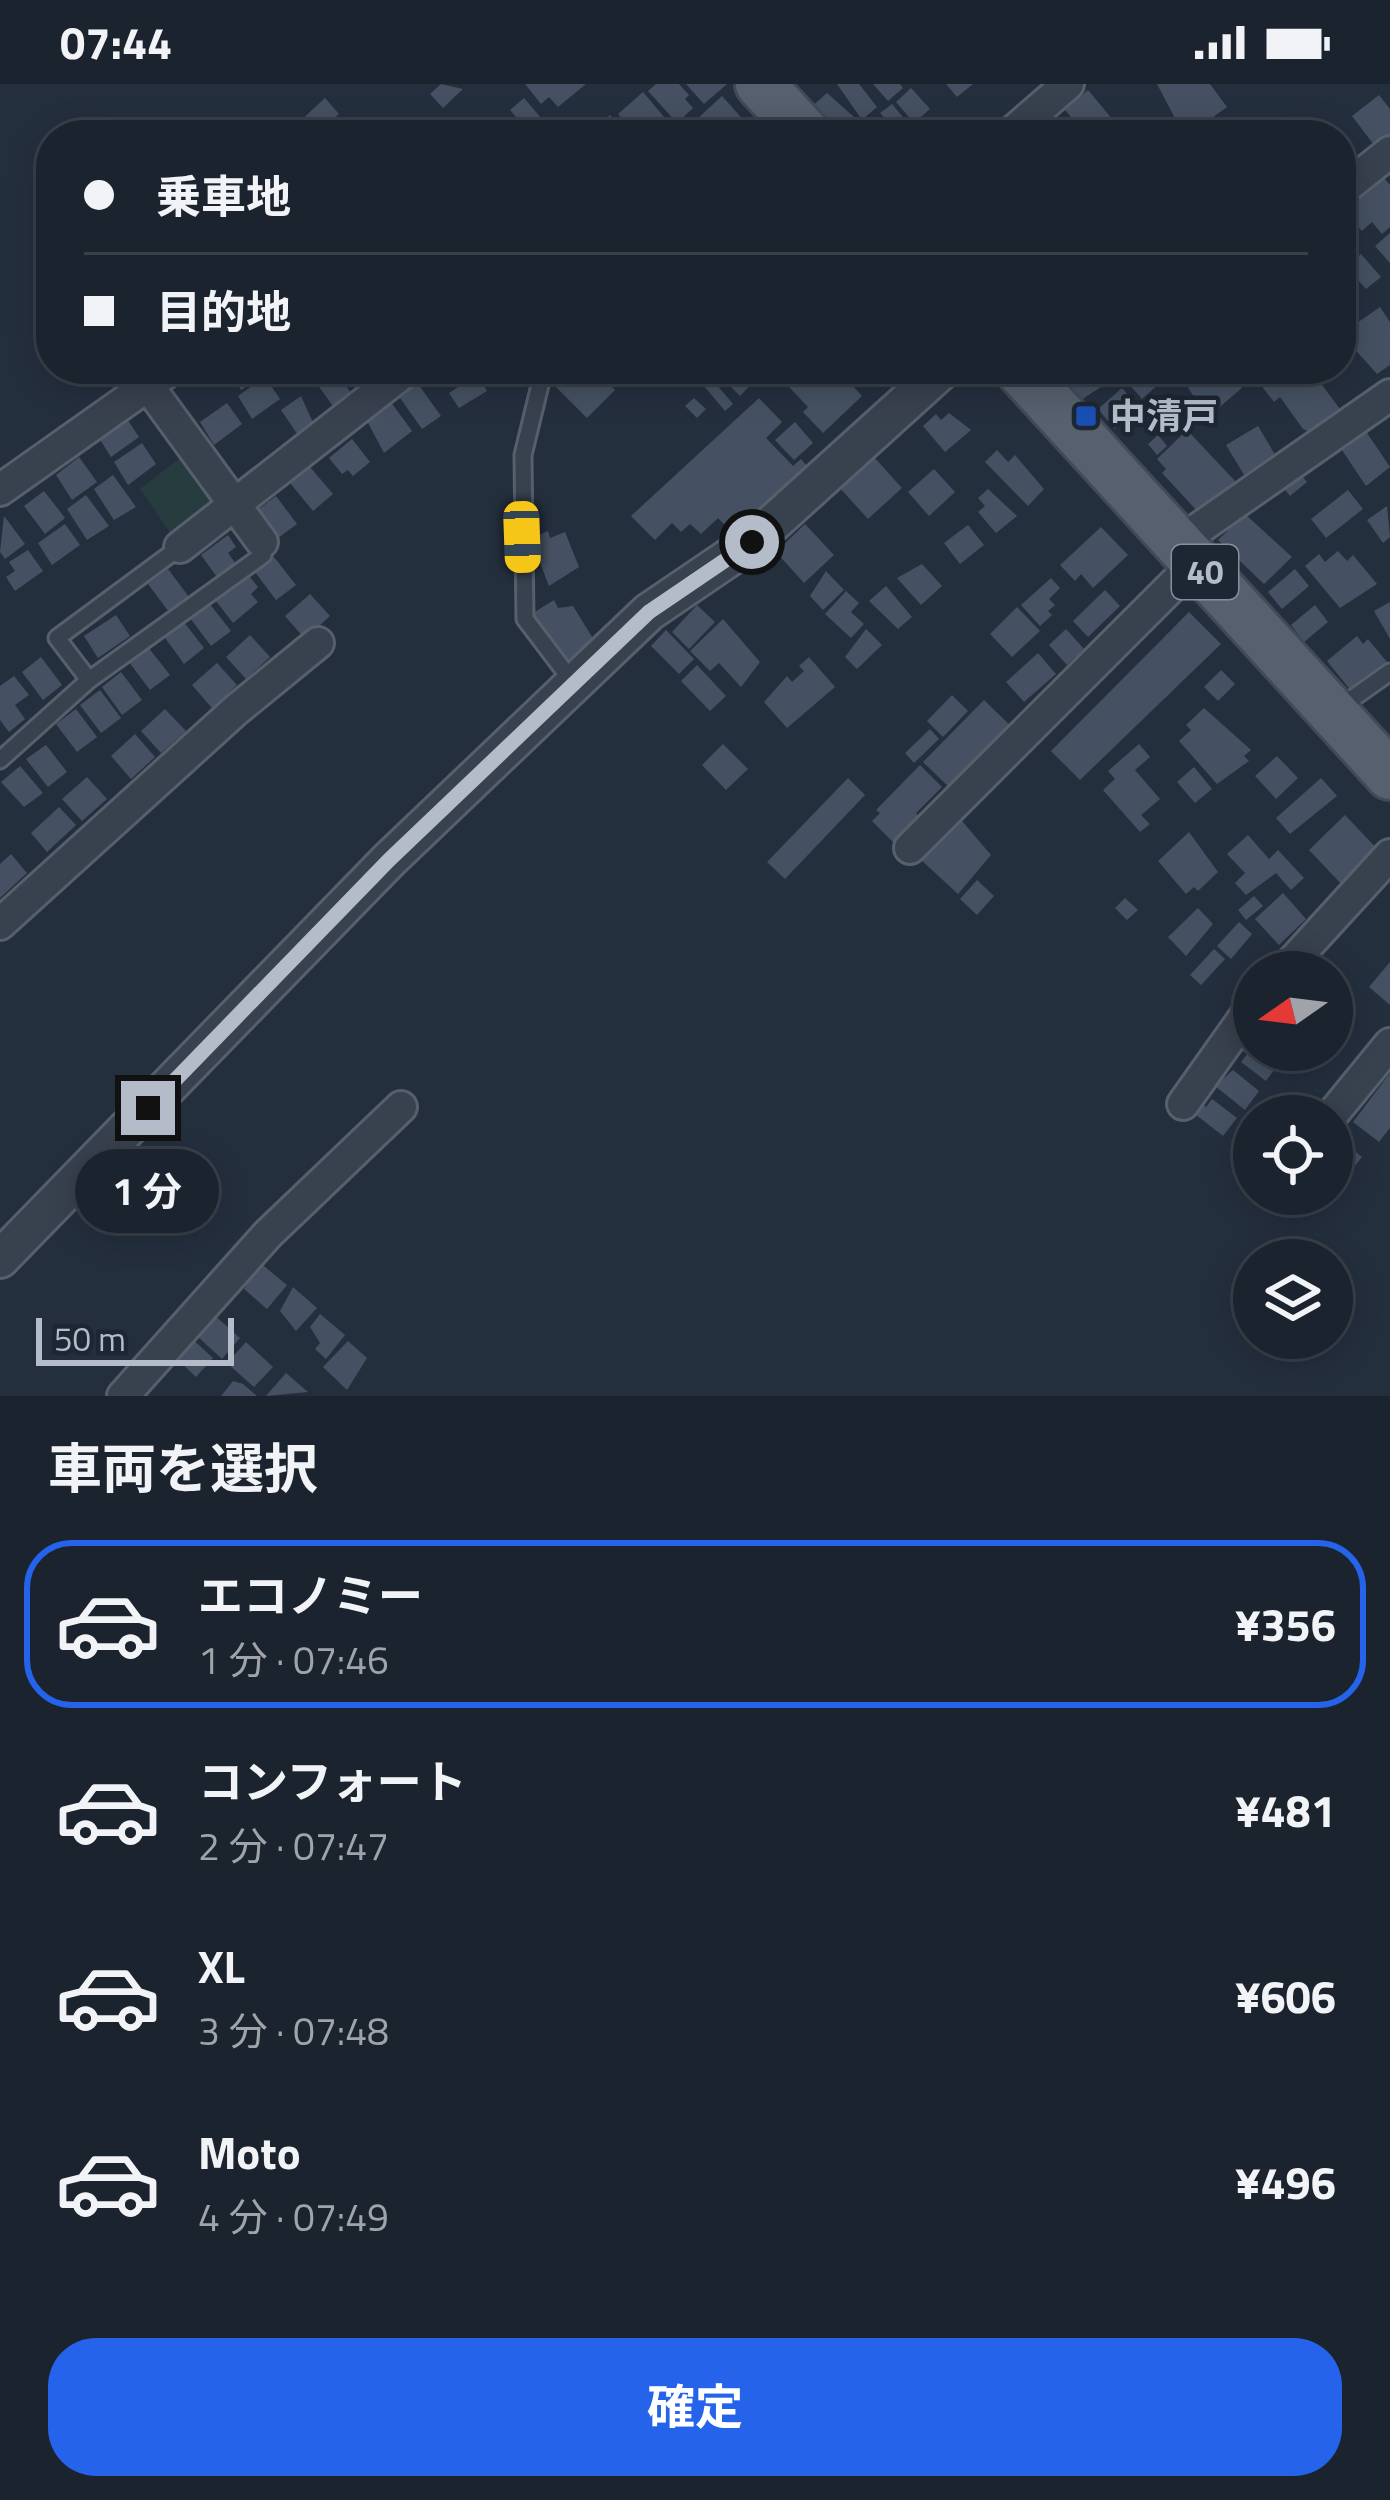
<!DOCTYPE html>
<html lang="ja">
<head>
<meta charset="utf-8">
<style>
	body { margin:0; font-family:"Titillium Web","Noto Sans JP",sans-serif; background:#282f3a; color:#f1f3f6; height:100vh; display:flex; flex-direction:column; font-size:45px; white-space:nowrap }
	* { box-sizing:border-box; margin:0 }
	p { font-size:39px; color:#a0a4aa }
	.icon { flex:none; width:66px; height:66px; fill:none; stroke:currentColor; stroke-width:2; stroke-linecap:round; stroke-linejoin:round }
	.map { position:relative; height:1312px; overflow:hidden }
	.panel { display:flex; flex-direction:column; background:#1b232e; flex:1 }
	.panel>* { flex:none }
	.hud { position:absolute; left:36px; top:36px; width:1320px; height:264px; border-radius:48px; box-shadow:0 6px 30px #0003,0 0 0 3px #39404a; display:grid; align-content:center; height:264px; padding:0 48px; background:#1b232e }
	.needle { width:78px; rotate:256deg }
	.controls { position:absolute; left:1233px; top:867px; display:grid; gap:24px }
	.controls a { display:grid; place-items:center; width:120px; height:120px; border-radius:50%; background:#1b232e; box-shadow:0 6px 30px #0003,0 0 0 3px #39404a; font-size:60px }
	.scale { position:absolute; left:36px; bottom:30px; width:198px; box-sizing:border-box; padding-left:12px; border:6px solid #b4bcc9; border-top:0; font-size:33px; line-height:42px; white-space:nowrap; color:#b4bcc9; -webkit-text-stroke:9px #1d2633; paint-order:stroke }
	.end { position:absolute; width:54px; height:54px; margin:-27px; border:15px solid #b4bcc9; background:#111; box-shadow:0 0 0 6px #111 }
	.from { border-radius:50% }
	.bubble { position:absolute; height:84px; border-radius:42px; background:#1b232e; box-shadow:0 6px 30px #0003,0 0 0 3px #39404a; font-size:39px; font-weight:700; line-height:84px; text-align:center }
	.car { position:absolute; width:36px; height:72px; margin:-36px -18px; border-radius:15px; box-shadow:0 0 9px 3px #0007; background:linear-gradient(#f5c518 24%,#345 0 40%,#f5c518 0 76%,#345 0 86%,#f5c518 0) }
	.hud b { display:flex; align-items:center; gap:42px; height:114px; font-size:45px }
	.hud b+b { border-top:3px solid #39404a }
	.hud i { width:30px; height:30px; background:#f1f3f6 }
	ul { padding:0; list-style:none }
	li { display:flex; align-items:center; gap:36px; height:168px; margin:0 24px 18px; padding:0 24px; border:6px solid transparent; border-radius:48px }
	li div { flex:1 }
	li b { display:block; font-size:45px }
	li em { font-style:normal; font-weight:700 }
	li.active { border-color:#2563eb }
	li>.icon { width:108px; height:108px; stroke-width:1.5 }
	h2 { padding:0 48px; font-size:54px; line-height:144px }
	.primary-button { display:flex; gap:24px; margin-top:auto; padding:24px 48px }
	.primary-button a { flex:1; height:138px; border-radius:48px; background:#2563eb; color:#fff; font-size:48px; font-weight:700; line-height:138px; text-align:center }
	.status { display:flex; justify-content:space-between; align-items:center; height:84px; padding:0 60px; background:#1b232e; direction:ltr }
	.status svg { height:33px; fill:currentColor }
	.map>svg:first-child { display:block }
	.green { fill:#263c3f }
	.building { fill:#455162 }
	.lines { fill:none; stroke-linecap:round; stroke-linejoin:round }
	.service-casing { stroke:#565f6c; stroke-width:21 }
	.minor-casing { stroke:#565f6c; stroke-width:36 }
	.tertiary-casing { stroke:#565f6c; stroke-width:42 }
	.primary-casing { stroke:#414a57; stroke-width:54 }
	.service { stroke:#38414e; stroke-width:15 }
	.minor { stroke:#38414e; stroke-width:30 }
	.tertiary { stroke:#38414e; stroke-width:36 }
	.primary { stroke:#56606e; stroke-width:48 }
	.route { stroke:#b4bcc9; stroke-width:15 }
	.transit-dot { fill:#1a4fb4; stroke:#1d2633; stroke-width:4.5 }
	.labels { text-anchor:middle; stroke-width:9; stroke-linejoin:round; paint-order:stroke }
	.shield { fill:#1d2633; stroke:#878f9c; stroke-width:3 }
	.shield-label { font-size:33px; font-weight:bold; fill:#b4bcc9 }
	.poi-label { font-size:36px; font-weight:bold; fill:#b4bcc9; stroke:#1d2633; text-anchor:start }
</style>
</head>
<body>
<div class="status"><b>07:44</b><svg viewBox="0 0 49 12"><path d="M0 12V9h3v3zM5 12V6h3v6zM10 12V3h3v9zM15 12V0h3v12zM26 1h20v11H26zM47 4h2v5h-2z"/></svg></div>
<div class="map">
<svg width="1390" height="1312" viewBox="0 0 1390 1312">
	<rect width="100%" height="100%" fill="#242f3e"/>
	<!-- green -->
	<path class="green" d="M193 364 235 420 180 463 140 405Z"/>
	<!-- building -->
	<path class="building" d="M441 0 463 5 443 24 430 10Z
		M525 0H586L558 23 549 13 541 20Z
		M656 0H679L689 11 685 15 693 24 677 39 648 7Z
		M686 0H727L704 20Z
		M837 0H859L877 23 862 36Z
		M873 0H900L903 4 888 17Z
		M946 0H973L957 13Z
		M1157 0H1210L1227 23 1193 48 1184 36 1178 40Z
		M911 4 930 25 914 39 896 18Z
		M1088 6 1123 48 1120 51H1086L1065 26Z
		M643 8 675 46 669 51H636L618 30Z
		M827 9 854 33 838 47 810 24Z
		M1379 11 1390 25V57L1383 54 1374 61 1352 32Z
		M722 12 748 41 737 51H709L696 36Z
		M325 14 339 30 316 51H285Z
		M524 14 553 48 549 51H508L521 39 510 26Z
		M892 20 911 43 900 51 880 29Z
		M610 31 626 51H592L589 48Z
		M875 36 888 51H858Z
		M1380 89 1390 101V143L1382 150 1372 138 1362 147 1341 124Z
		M1390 149V179L1375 162Z
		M1361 170 1381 193 1366 205 1346 183Z
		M1341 200 1353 214 1341 224Z
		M1380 223 1390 238V281L1377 290 1341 250Z
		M228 285H258L262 292 241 306Z
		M334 285 353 312 335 325 315 297Z
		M353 285H386L369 298Z
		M429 285H457L462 293 440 302Z
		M484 285H525L497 303Z
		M571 285H594L615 306 587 334 555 302Z
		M747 285 759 292 740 312 730 302Z
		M772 285H837L862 312 823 349 803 328 808 323Z
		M1083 285H1105L1113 295 1078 318 1064 302Z
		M1144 285 1160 299 1142 315 1128 299Z
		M1211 285H1241L1232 293 1242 304 1208 333 1188 304Z
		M1280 285H1310L1340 325 1310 348 1303 345 1280 313 1274 318 1260 300Z
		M477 291 487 307 459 324 449 309Z
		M265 293 280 315 252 335 238 312Z
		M712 295 733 320 725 327 704 302Z
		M416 297 441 332 422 345 398 311Z
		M1122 304 1136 320 1115 345 1098 325Z
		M301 312 315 343 300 354 281 326Z
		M694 314 706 325 697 334 685 322Z
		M759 314 782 338 766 354 793 382 801 375 813 389 737 454 718 434 701 450 690 440 681 448 672 439 655 456 631 432Z
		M390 317 412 347 384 369 366 335Z
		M227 319 242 340 214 361 200 338Z
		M949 329 971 346 945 368 923 342 936 330 941 336Z
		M125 332 139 353 111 373 97 351Z
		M795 338 813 359 794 376 775 356Z
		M1258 342 1277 374 1246 394 1226 361Z
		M1187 346 1235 397 1200 430 1162 389 1166 385 1157 375Z
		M1365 346 1390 383 1366 402 1340 363Z
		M1158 351 1167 362 1157 371 1148 360Z
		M352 355 370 378 353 392 348 386 342 390 329 374Z
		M142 359 156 380 128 401 114 378Z
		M997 366 1008 378 1015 371 1044 405 1028 422 985 378Z
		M873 372 902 404 868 435 839 403Z
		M79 373 97 398 72 416 56 391Z
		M1294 382 1307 398 1290 412 1277 396Z
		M310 383 333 410 313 427 290 399Z
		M934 385 955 408 929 432 908 408Z
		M113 391 136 423 114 436 94 405Z
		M988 405 1017 432 996 449 978 428 985 422 978 414Z
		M1348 406 1363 425 1326 454 1311 435Z
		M44 407 65 434 45 450 24 422Z
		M86 411 109 442 87 456 67 425Z
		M276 412 297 440 278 454 256 427Z
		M1387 422 1390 453 1383 459 1367 436Z
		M1245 430 1292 473 1264 500 1218 456Z
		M4 432 25 460 5 475 0 468Z
		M65 440 80 461 52 481 38 459Z
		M805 440 834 471 804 499 776 468Z
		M968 441 984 461 960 480 944 459Z
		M1101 443 1128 471 1093 504 1081 490 1075 497 1060 481Z
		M548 447 550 454 565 448 579 483 549 502 534 463V453Z
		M228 451 236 463 228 469 241 487 222 500 201 471Z
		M28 466 43 487 15 507 6 493 15 487 9 478Z
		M1338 467 1347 477 1353 471 1377 500 1340 524 1305 482 1319 470 1325 478Z
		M274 473 296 501 276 516 255 488Z
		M922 480 942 502 921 521 897 494Z
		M168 485 189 513 169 528 148 500Z
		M1295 485 1309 502 1282 525 1268 508Z
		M826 487 844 506 823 526 810 512Z
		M249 492 258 503 251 510 258 518 233 539 216 517Z
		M1051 494 1060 504 1049 515 1055 521 1048 527 1052 531 1040 542 1021 521Z
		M886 502 912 533 898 545 869 517Z
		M1105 506 1120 522 1088 553 1073 537Z
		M846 507 859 519 851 528 864 540 851 554 825 530Z
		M310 510 330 532 305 555 285 532Z
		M554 516 558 524 573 522 597 561 568 578 564 572 558 576 530 531Z
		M1390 518V555L1374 527Z
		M209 519 231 547 211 562 190 534Z
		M697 521 715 538 689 565 672 548Z
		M1315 521 1328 538 1304 558 1291 541Z
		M1017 523 1040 547 1012 573 990 550Z
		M1189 528 1221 560 1080 696 1051 667Z
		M116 531 130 552 98 574 84 552Z
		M723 535 760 578 741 603 719 579 710 587 690 567Z
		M183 537 204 564 184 580 163 551Z
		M866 545 882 561 857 585 845 573Z
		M1066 545 1084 565 1067 581 1049 561Z
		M666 546 694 575 679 590 651 562Z
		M250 551 270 573 246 595 226 573Z
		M1357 552 1363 560 1368 555 1387 578 1352 608 1327 577Z
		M148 563 170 591 150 606 129 578Z
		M1038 569 1056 590 1024 618 1006 598Z
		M41 573 62 601 43 616 22 588Z
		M809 573 835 603 787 644 764 618 787 592 792 598 804 587 799 582Z
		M217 579 237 601 212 624 192 601Z
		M697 581 726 612 710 627 681 597Z
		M1221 586 1235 600 1218 617 1204 603Z
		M121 588 142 616 122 631 102 603Z
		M14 592 29 611 15 621 25 635 9 648 0 636V602Z
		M100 606 121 634 101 649 80 621Z
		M952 611 968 627 943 653 927 637Z
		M984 616 1017 648 950 704 923 678Z
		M1204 624 1251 666 1244 672 1249 677 1217 700 1179 657 1191 646 1186 641Z
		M76 625 97 653 77 668 56 640Z
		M165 625 186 647 161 669 141 647Z
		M930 645 939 655 914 679 905 669Z
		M135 650 155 673 131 695 111 672Z
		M723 660 748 685 726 706 702 681Z
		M1139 660 1150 673 1135 686 1160 715 1141 731 1150 740 1140 748 1103 706 1115 695 1108 687Z
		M46 661 67 688 48 703 26 675Z
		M1277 672 1298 694 1276 715 1255 692Z
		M920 681 942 703 916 729 926 740 894 759 872 737 880 729 876 726Z
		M20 682 43 709 24 723 1 698Z
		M1194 683 1212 705 1195 719 1177 698Z
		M87 693 107 715 82 737 62 715Z
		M848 694 865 711 785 795 767 778Z
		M1321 694 1337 712 1290 750 1276 734Z
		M59 723 76 741 47 768 31 749Z
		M957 731 991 771 958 810 919 774Z
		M1345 731 1382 770 1345 804 1309 766Z
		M1189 748 1218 788 1198 807 1194 803 1186 810 1158 777Z
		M1248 751 1269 775 1278 766 1304 794 1291 806 1276 789 1246 811 1235 799 1245 789 1227 770Z
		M11 770 27 789 0 814V780Z
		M977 796 994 812 977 831 960 815Z
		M1283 809 1306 835 1279 861 1255 835Z
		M1254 812 1263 822 1246 836 1238 826Z
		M1125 814 1138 826 1127 836 1115 824Z
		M1198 824 1213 840 1186 872 1168 853Z
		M1239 838 1252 850 1231 875 1217 862Z
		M1214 865 1225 875 1201 901 1190 891Z
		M1390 878V921L1369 903Z
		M1248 950 1254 966 1279 979 1266 997 1241 978 1247 970 1238 964Z
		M1233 986 1259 1007 1245 1026 1215 1002Z
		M1390 989V1044L1379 1058 1353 1038Z
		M1194 1013 1206 1023 1212 1015 1237 1034 1223 1052 1186 1023Z
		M1332 1048 1362 1073 1337 1104 1332 1100Z
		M1305 1110H1323L1329 1115 1321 1124Z
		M259 1178 287 1201 267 1225 244 1205Z
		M293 1203 317 1224 296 1247 280 1227Z
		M213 1230 240 1254 222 1275 195 1250Z
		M320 1230 345 1251 326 1275 315 1265 320 1259 310 1243Z
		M189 1252 213 1274 196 1293 176 1274Z
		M348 1257 367 1274 347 1306 323 1283Z
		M246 1258 273 1283 254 1303 227 1279Z
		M286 1289 308 1308 266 1312Z
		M233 1297 243 1300 257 1312H221Z"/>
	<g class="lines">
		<!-- service casing -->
		<g class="service-casing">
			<path id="service" d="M550 285 542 293 523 371 525 535 572 597
				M89 596 57 554 180 463
				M1339 624 1390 588
				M0 676 89 596 263 471"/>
		</g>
		<!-- minor casing -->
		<g class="minor-casing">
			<path id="minor" d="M1009 51 1068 0
				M1341 107 1390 68
				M148 302 262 458
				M0 406 171 285
				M1178 459 1390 311
				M180 463 408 285
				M910 764 1196 478
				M0 840 236 626 318 559
				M1283 888 1390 771
				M1183 1020 1254 920
				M1331 1032 1390 960
				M123 1312 268 1150 401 1023"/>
		</g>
		<!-- tertiary casing -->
		<g class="tertiary-casing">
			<path id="tertiary" d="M0 1175 389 776 649 528 752 458 943 285"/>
		</g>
		<!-- primary casing -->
		<g class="primary-casing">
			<path id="primary" d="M760 0 807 51
				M1019 285 1390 691"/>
		</g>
		<!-- service -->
		<use href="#service" class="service"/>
		<!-- minor -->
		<use href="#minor" class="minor"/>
		<!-- tertiary -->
		<use href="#tertiary" class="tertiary"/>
		<!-- primary -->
		<use href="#primary" class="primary"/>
	</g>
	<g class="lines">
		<!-- route -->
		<path class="route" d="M148 1024 389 776 649 528 752 458"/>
	</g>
	<!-- markers -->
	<rect class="transit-dot" x="1074" y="320" width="24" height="24" rx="6"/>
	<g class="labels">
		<!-- shield labels -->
		<rect class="shield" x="1172" y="461" width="66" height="54" rx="9"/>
		<g class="shield-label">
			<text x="1205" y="500">40</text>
		</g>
		<!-- poi labels -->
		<g class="poi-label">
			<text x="1110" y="345">中清戸</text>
		</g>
	</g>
</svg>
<div class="controls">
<a><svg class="needle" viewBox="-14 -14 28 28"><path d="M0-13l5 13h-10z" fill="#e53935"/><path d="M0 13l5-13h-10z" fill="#a0a4aa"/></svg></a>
<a><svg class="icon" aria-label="locate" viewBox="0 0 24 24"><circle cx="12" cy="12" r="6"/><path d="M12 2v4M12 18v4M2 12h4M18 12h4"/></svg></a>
<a><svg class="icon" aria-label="layers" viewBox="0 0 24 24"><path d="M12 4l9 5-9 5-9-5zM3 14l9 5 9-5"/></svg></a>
</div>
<div class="scale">50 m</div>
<i class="end from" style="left:752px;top:458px"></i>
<i class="end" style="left:148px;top:1024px"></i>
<div class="bubble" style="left:75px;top:1065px;width:144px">1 分</div>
<i class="car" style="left:522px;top:453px;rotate:178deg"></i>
<div class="hud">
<b><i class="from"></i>乗車地</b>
<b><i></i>目的地</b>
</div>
</div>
<section class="panel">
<h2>車両を選択</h2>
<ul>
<li class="active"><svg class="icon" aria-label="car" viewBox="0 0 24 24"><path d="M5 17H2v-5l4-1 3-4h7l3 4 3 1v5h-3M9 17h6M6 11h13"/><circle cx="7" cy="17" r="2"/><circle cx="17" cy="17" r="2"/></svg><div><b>エコノミー</b><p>1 分 · 07:46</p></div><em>¥356</em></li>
<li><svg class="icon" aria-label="car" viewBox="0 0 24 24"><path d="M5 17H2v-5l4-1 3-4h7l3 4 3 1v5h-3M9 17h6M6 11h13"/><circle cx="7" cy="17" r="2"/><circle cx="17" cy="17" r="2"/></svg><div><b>コンフォート</b><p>2 分 · 07:47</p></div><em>¥481</em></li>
<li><svg class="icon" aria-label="car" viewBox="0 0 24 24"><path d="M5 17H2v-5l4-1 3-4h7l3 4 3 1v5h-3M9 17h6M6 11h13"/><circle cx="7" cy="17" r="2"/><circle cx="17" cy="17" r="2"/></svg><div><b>XL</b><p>3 分 · 07:48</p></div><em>¥606</em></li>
<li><svg class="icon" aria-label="car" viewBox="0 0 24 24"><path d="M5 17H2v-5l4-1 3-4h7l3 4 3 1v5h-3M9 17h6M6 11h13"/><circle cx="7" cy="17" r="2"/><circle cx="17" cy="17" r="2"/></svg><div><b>Moto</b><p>4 分 · 07:49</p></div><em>¥496</em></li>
</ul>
<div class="primary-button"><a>確定</a></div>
</section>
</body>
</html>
